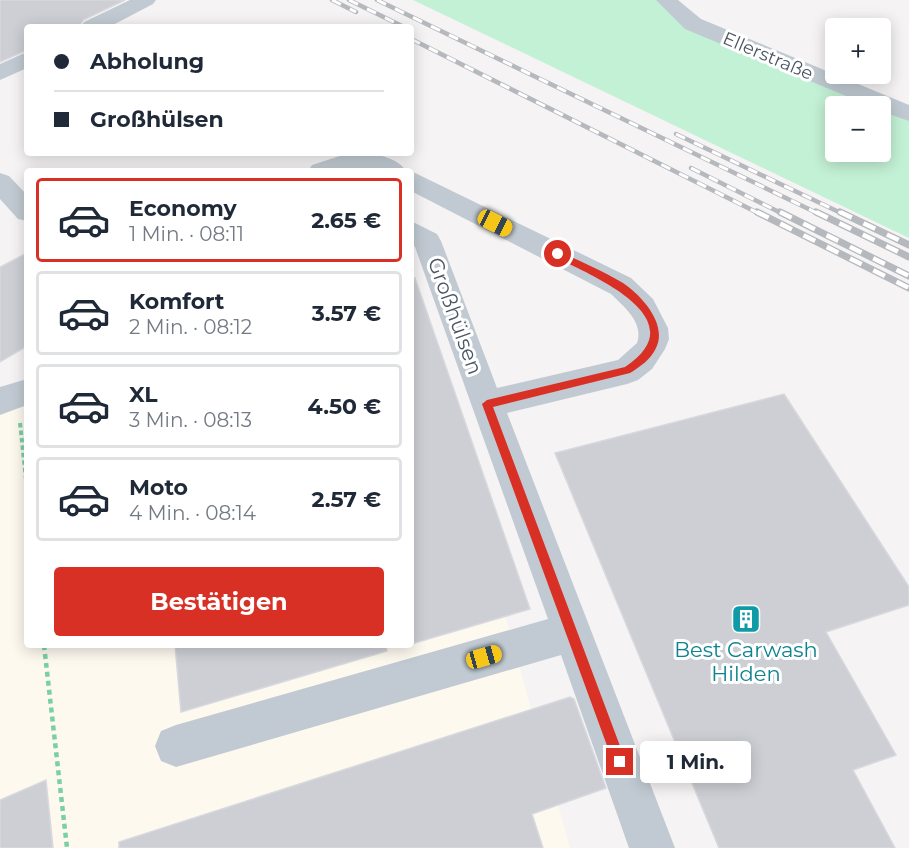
<!DOCTYPE html>
<html lang="de">
<head>
<meta charset="utf-8">
<style>
	body { margin:0; font-family:Montserrat,sans-serif; background:#f2f2f3; color:#1f2937; height:100vh; display:flex; flex-direction:column; font-size:22px; white-space:nowrap }
	* { box-sizing:border-box; margin:0 }
	p { font-size:20px; color:#747a83 }
	.icon { flex:none; width:33px; height:33px; fill:none; stroke:currentColor; stroke-width:2; stroke-linecap:round; stroke-linejoin:round }
	.map { position:relative; flex:1; overflow:hidden }
	.drawer { position:absolute; left:24px; top:168px; width:390px; height:480px; display:flex; flex-direction:column; background:#fff; border-radius:6px; box-shadow:0 3px 15px #0003 }
	.drawer>* { flex:none }
	.hud { position:absolute; left:24px; top:24px; width:390px; height:132px; border-radius:6px; box-shadow:0 3px 15px #0003; display:grid; align-content:center; height:132px; padding:0 30px; background:#fff }
	.fabs { position:absolute; left:825px; top:18px; display:grid; gap:12px }
	.fabs a { display:grid; place-items:center; width:66px; height:66px; border-radius:6px; background:#fff; box-shadow:0 3px 15px #0003; font-size:30px }
	.end { position:absolute; width:27px; height:27px; margin:-14px; border:8px solid #d93025; background:#fff; box-shadow:0 0 0 3px #fff }
	.from { border-radius:50% }
	.bubble { position:absolute; height:42px; border-radius:6px; background:#fff; box-shadow:0 3px 15px #0003; font-size:20px; font-weight:700; line-height:42px; text-align:center }
	.car { position:absolute; width:18px; height:36px; margin:-18px -9px; border-radius:8px; box-shadow:0 0 4px 2px #0007; background:linear-gradient(#f5c518 24%,#345 0 40%,#f5c518 0 76%,#345 0 86%,#f5c518 0) }
	.hud b { display:flex; align-items:center; gap:21px; height:57px; font-size:22px }
	.hud b+b { border-top:2px solid #e0e1e3 }
	.hud i { width:15px; height:15px; background:#1f2937 }
	ul { padding:10px 0 0; list-style:none }
	li { display:flex; align-items:center; gap:18px; height:84px; margin:0 12px 9px; padding:0 18px; border:3px solid #e0e1e3; border-radius:6px }
	li div { flex:1 }
	li b { display:block; font-size:22px }
	li em { font-style:normal; font-weight:700 }
	li.on { border-color:#d93025 }
	li>.icon { width:54px; height:54px; stroke-width:1.5 }
	.action { display:flex; gap:12px; margin-top:auto; padding:12px 30px }
	.action a { flex:1; height:69px; border-radius:6px; background:#d93025; color:#fff; font-size:24px; font-weight:700; line-height:69px; text-align:center }
	.map>svg:first-child { display:block }
	.commercial { fill:#fdf9ef }
	.green { fill:#c3f1d5; fill-rule:evenodd }
	.building { fill:#cdcfd5; stroke:#d7d9de; stroke-width:1.5 }
	.lines { fill:none; stroke-linecap:round; stroke-linejoin:round }
	.path-far1 { stroke:#7ad0a6; stroke-width:4; stroke-dasharray:4.5 3; stroke-linecap:butt }
	.path { stroke:#7ad0a6; stroke-width:4.5; stroke-dasharray:5 4; stroke-linecap:butt }
	.minor { fill:#c1cad2; fill-rule:evenodd }
	.rail-far1-casing { stroke:#b5b8bd; stroke-width:4.5 }
	.rail-casing { stroke:#b5b8bd; stroke-width:7 }
	.rail-far1 { stroke:#fff; stroke-width:3; stroke-dasharray:10; stroke-linecap:butt }
	.rail { stroke:#fff; stroke-width:4.5; stroke-dasharray:13; stroke-linecap:butt }
	.route { fill:#d93025 }
	.labels { text-anchor:middle; stroke-width:6; stroke-linejoin:round; paint-order:stroke }
	.far-street-label { font-size:18px; fill:#4a5661; stroke:#fff }
	.street-label { font-size:21px; fill:#4a5661; stroke:#fff }
	.culture-label { font-size:21px; fill:#0d838f; stroke:#fff }
</style>
</head>
<body>
<div class="map">
<svg width="909" height="848" viewBox="0 0 909 848">
	<rect width="100%" height="100%" fill="#f5f3f3"/>
	<!-- commercial -->
	<path class="commercial" d="M411 278 570 848H0V411L27 399V645H411Z"/>
	<!-- green -->
	<path class="green" d="M413 0H662L690 26 909 117V238ZM836 106H880V152H836Z"/>
	<!-- building -->
	<path class="building" d="M0 0H125L83 20 79 27H27V50L0 62Z
		M27 253V346L0 362V267Z
		M415 278 530 609 411 644V279Z
		M784 394 909 587V605L826 632 896 755 853 770 895 848H719L555 453Z
		M175 645H386L387 651 181 712Z
		M570 697 574 699 606 788 532 814 543 848H119V842Z
		M46 780 53 848H0V800Z"/>
	<g class="lines">
		<!-- path-far1 -->
		<path class="path-far1" d="M20 423 27 489"/>
		<!-- path -->
		<path class="path" d="M44 645 67 848"/>
		<!-- minor -->
		<path class="minor" d="M130 0H156L153 4 109 27H81L84 22Z
			M656 0H678L701 19 909 105V121L880 111V106H870L685 29Z
			M27 52V68L0 80V64Z
			M349 153C367 152 396 155 406 171H308L312 165Z
			M411 171 631 278 653 299 668 328 669 339 665 349 652 369 638 380 627 384 507 413 675 848H629L561 655 176 767 161 761 155 746 161 731 176 725 548 619 415 247 411 244V221L437 234 441 241 497 388 618 360 637 343C644 322 624 307 611 294L411 191Z
			M0 173 9 176 27 195V221L18 219 0 199Z
			M27 379V405L0 415V387Z"/>
		<!-- rail-far1 casing -->
		<g class="rail-far1-casing">
			<path id="rail-far1" d="M332 0 356 12
				M349 0 404 27
				M377 0 819 214
				M411 39 760 214
				M676 134 843 214
				M691 168 783 214"/>
		</g>
		<!-- rail casing -->
		<g class="rail-casing">
			<path id="rail" d="M757 212 909 288
				M780 212 909 276
				M816 212 909 257
				M840 212 909 245"/>
		</g>
		<!-- rail-far1 -->
		<use href="#rail-far1" class="rail-far1"/>
		<!-- rail -->
		<use href="#rail" class="rail"/>
	</g>
	<!-- route -->
	<path class="route" d="M555 252H561C581 262 603 271 623 283 641 295 668 324 656 348 651 359 640 367 630 373L493 407 626 762 624 766 620 768 615 766 613 762 482 404 487 400 625 367C698 319 593 276 555 257Z"/>
	<!-- icons -->
	<defs>
		<g id="building-square" transform="scale(1.5)"><rect x="-9" y="-9" width="18" height="18" rx="4" fill="#0f9aa8" stroke="#fff"/><path d="M-4-6H4V6H1V3H-1V6H-4ZM-2.5-4.3h1.7v1.8h-1.7ZM.8-4.3h1.7v1.8H.8ZM-2.5-1h1.7V.8h-1.7ZM.8-1h1.7V.8H.8Z" fill="#fff"/></g>
	</defs>
	<g fill-rule="evenodd">
		<use href="#building-square" x="746" y="619"/>
	</g>
	<g class="labels">
		<!-- far-street labels -->
		<g class="far-street-label">
			<text transform="translate(768 56) rotate(23)" y="6">Ellerstraße</text>
		</g>
		<!-- street labels -->
		<g class="street-label">
			<text transform="translate(455 316) rotate(70)" y="7">Großhülsen</text>
		</g>
		<!-- culture labels -->
		<g class="culture-label">
			<text x="746" y="657">Best Carwash<tspan x="746" dy="24">Hilden</tspan></text>
		</g>
	</g>
</svg>
<div class="fabs">
<a>+</a>
<a>−</a>
</div>
<i class="end from" style="left:558px;top:254px"></i>
<i class="end" style="left:620px;top:762px"></i>
<div class="bubble" style="left:640px;top:741px;width:111px">1 Min.</div>
<i class="car" style="left:495px;top:223px;rotate:117deg"></i>
<i class="car" style="left:484px;top:657px;rotate:74deg"></i>
<div class="hud">
<b><i class="from"></i>Abholung</b>
<b><i></i>Großhülsen</b>
</div>
<section class="drawer">
<ul>
<li class="on"><svg class="icon" aria-label="car" viewBox="0 0 24 24"><path d="M5 17H2v-5l4-1 3-4h7l3 4 3 1v5h-3M9 17h6M6 11h13"/><circle cx="7" cy="17" r="2"/><circle cx="17" cy="17" r="2"/></svg><div><b>Economy</b><p>1 Min. · 08:11</p></div><em>2.65 €</em></li>
<li><svg class="icon" aria-label="car" viewBox="0 0 24 24"><path d="M5 17H2v-5l4-1 3-4h7l3 4 3 1v5h-3M9 17h6M6 11h13"/><circle cx="7" cy="17" r="2"/><circle cx="17" cy="17" r="2"/></svg><div><b>Komfort</b><p>2 Min. · 08:12</p></div><em>3.57 €</em></li>
<li><svg class="icon" aria-label="car" viewBox="0 0 24 24"><path d="M5 17H2v-5l4-1 3-4h7l3 4 3 1v5h-3M9 17h6M6 11h13"/><circle cx="7" cy="17" r="2"/><circle cx="17" cy="17" r="2"/></svg><div><b>XL</b><p>3 Min. · 08:13</p></div><em>4.50 €</em></li>
<li><svg class="icon" aria-label="car" viewBox="0 0 24 24"><path d="M5 17H2v-5l4-1 3-4h7l3 4 3 1v5h-3M9 17h6M6 11h13"/><circle cx="7" cy="17" r="2"/><circle cx="17" cy="17" r="2"/></svg><div><b>Moto</b><p>4 Min. · 08:14</p></div><em>2.57 €</em></li>
</ul>
<div class="action"><a>Bestätigen</a></div>
</section>
</div>
</body>
</html>
